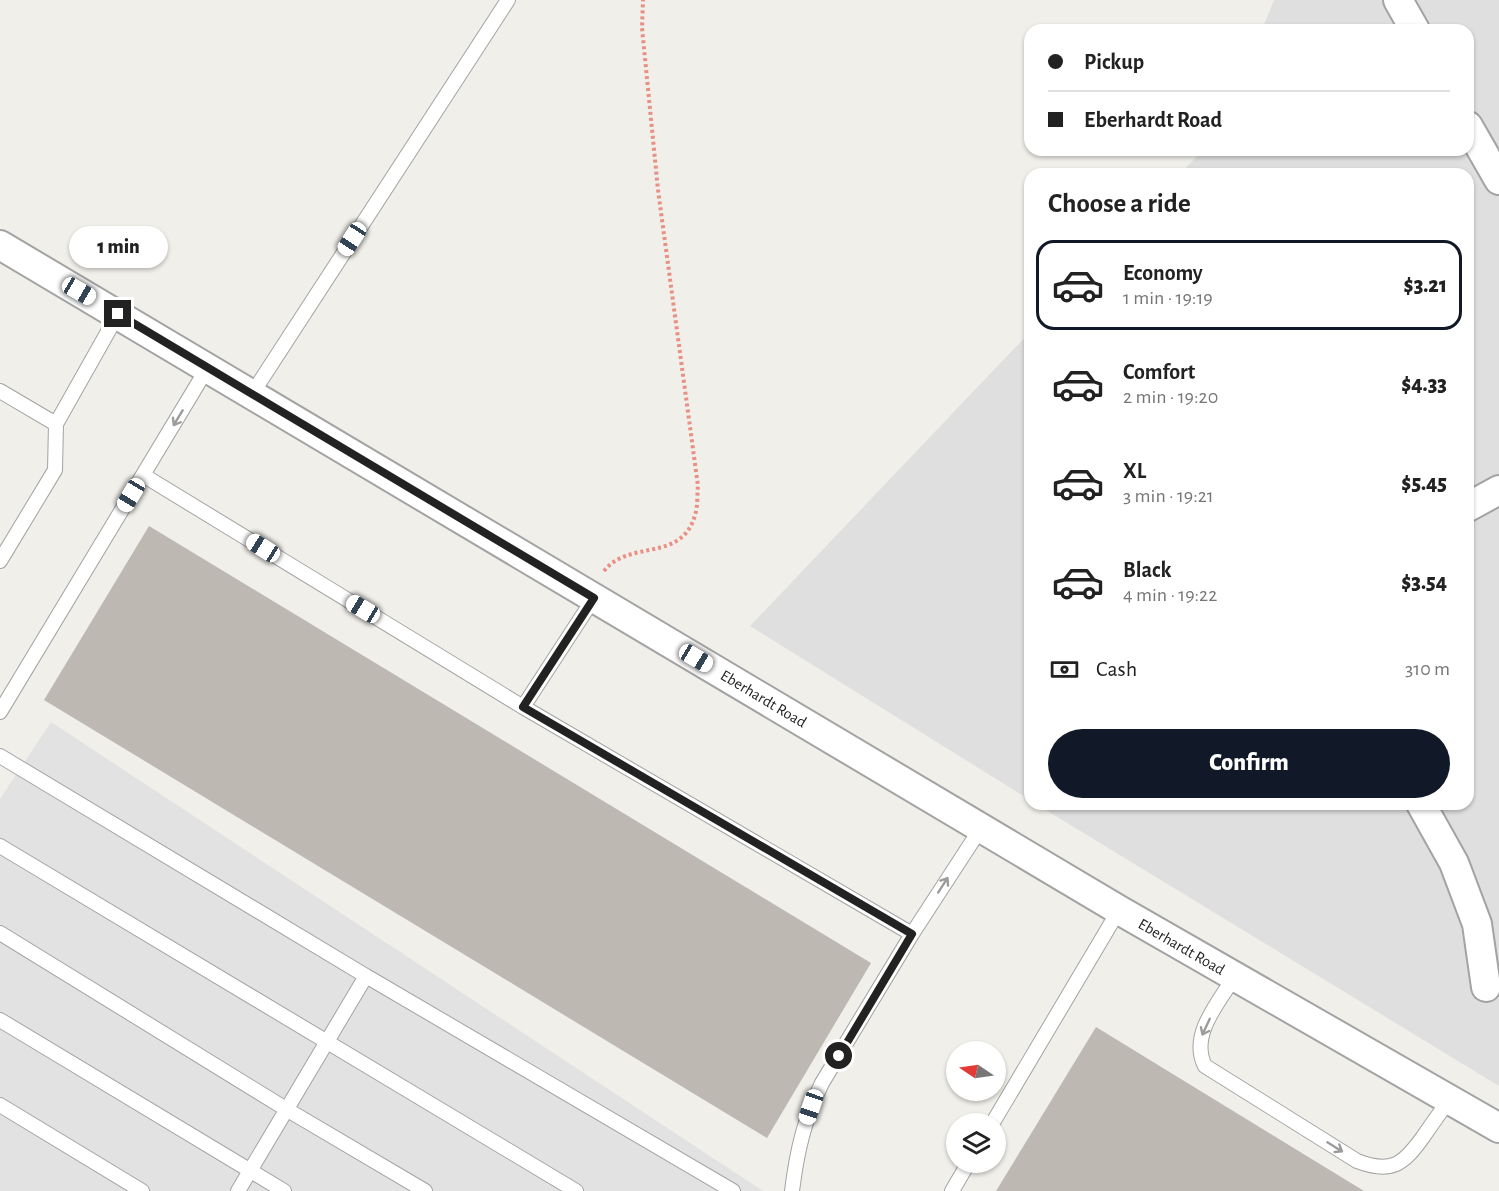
<!DOCTYPE html>
<html lang="en">
<head>
<meta charset="utf-8">
<style>
	body { margin:0; font-family:"Alegreya Sans",sans-serif; background:#f2f2f2; color:#222; height:100vh; display:flex; flex-direction:column; font-size:22px; white-space:nowrap }
	* { box-sizing:border-box; margin:0 }
	p { font-size:20px; color:#767676 }
	.icon { flex:none; width:33px; height:33px; fill:none; stroke:currentColor; stroke-width:2; stroke-linecap:round; stroke-linejoin:round }
	.map { position:relative; flex:1; overflow:hidden }
	.panel { position:absolute; left:1024px; top:168px; width:450px; height:642px; display:flex; flex-direction:column; background:#fff; border-radius:18px; box-shadow:0 2px 4px #0004 }
	.panel>* { flex:none }
	.guide { position:absolute; left:1024px; top:24px; width:450px; height:132px; border-radius:18px; box-shadow:0 2px 4px #0004; display:grid; align-content:center; height:132px; padding:0 24px; background:#fff }
	.needle { width:39px; rotate:283deg }
	.fabs { position:absolute; left:946px; top:1041px; display:grid; gap:12px }
	.fabs a { display:grid; place-items:center; width:60px; height:60px; border-radius:50%; background:#fff; box-shadow:0 2px 4px #0004; font-size:30px }
	.end { position:absolute; width:27px; height:27px; margin:-14px; border:8px solid #222; background:#fff; box-shadow:0 0 0 3px #fff }
	.from { border-radius:50% }
	.bubble { position:absolute; height:42px; border-radius:21px; background:#fff; box-shadow:0 2px 4px #0004; font-size:20px; font-weight:800; line-height:42px; text-align:center }
	.car { position:absolute; width:18px; height:36px; margin:-18px -9px; border-radius:8px; box-shadow:0 0 4px 2px #0007; background:linear-gradient(#fff 24%,#345 0 40%,#fff 0 76%,#345 0 86%,#fff 0) }
	.guide b { display:flex; align-items:center; gap:21px; height:57px; font-size:22px }
	.guide b+b { border-top:2px solid #e0e0e0 }
	.guide i { width:15px; height:15px; background:#222 }
	ul { padding:0; list-style:none }
	li { display:flex; align-items:center; gap:18px; height:90px; margin:0 12px 9px; padding:0 12px; border:3px solid transparent; border-radius:18px }
	li div { flex:1 }
	li b { display:block; font-size:22px }
	li em { font-style:normal; font-weight:800 }
	li.on { border-color:#111827 }
	li>.icon { width:54px; height:54px; stroke-width:1.5 }
	h2 { padding:0 24px; font-size:27px; line-height:72px }
	.pay { display:flex; align-items:center; gap:15px; height:66px; padding:0 24px; font-size:22px }
	.pay p { margin-inline-start:auto }
	.action { display:flex; gap:12px; margin-top:auto; padding:12px 24px }
	.action a { flex:1; height:69px; border-radius:36px; background:#111827; color:#fff; font-size:24px; font-weight:800; line-height:69px; text-align:center }
	.map>svg:first-child { display:block }
	.residential { fill:#e0dfdf }
	.parking { fill:#e2e2e2 }
	.building { fill:#beb8b3 }
	.lines { fill:none; stroke-linecap:round; stroke-linejoin:round }
	.service-casing { stroke:#a3a3a3; stroke-width:16 }
	.minor-casing { stroke:#a3a3a3; stroke-width:32 }
	.path { stroke:#e98f83; stroke-width:4; stroke-dasharray:3 3; stroke-linecap:butt }
	.service { stroke:#fff; stroke-width:14 }
	.minor { stroke:#fff; stroke-width:28 }
	.oneway { stroke:#9c9c9c }
	.route { stroke:#222; stroke-width:8 }
	.labels { text-anchor:middle; stroke-width:4.5; stroke-linejoin:round; paint-order:stroke }
	.street-label { font-size:16px; fill:#222; stroke:#fff }
</style>
</head>
<body>
<div class="map">
<svg width="1499" height="1191" viewBox="0 0 1499 1191">
	<rect width="100%" height="100%" fill="#f1efea"/>
	<!-- residential -->
	<path class="residential" d="M1274 0H1499V1086L1036 804H1468V174H1180L1203 150H1468V30H1262Z
		M1030 332V331V800L750 626Z"/>
	<!-- parking -->
	<path class="parking" d="M51 722 763 1191H0V799Z"/>
	<!-- building -->
	<path class="building" d="M149 526 871 963 767 1138 44 700Z
		M1096 1027 1364 1191H996Z"/>
	<g class="lines">
		<!-- service casing -->
		<g class="service-casing">
			<path id="service" d="M0 391 56 424 118 314
				M252 394 508 0
				M143 475 523 707
				M0 561 55 470 56 424
				M594 598 523 707 912 934
				M0 712 208 367
				M0 756 366 976 238 1191
				M0 846 576 1191
				M0 933 286 1109 425 1191
				M366 976 733 1191
				M1235 976C1219 1002 1189 1035 1205 1066L1357 1161C1391 1174 1403 1165 1423 1137 1432 1124 1441 1111 1450 1099
				M0 1020 284 1191
				M0 1105 142 1191
				M992 1124 1119 910
				M792 1191C797 1151 804 1120 822 1083L912 934 981 828
				M952 1191 969 1162"/>
		</g>
		<!-- minor casing -->
		<g class="minor-casing">
			<path id="minor" d="M1398 0 1415 30
				M1468 126 1499 180
				M0 245 1119 910 1499 1128
				M1468 507 1499 490
				M1421 804 1454 863 1477 924 1486 987"/>
		</g>
		<!-- path -->
		<path class="path" d="M604 571C629 539 682 563 695 515 698 506 697 495 698 486L658 190 642 28 643 0"/>
		<!-- service -->
		<use href="#service" class="service"/>
		<!-- minor -->
		<use href="#minor" class="minor"/>
	</g>
	<!-- one-way arrows -->
	<defs><path id="oneway-shaft" d="M-6 0H5M1.5-3L5.5 0L1.5 3" fill="none" stroke-width="1.6" stroke-linecap="round" stroke-linejoin="round" transform="scale(1.5)"/></defs>
	<g class="oneway">
		<use href="#oneway-shaft" transform="translate(178 418) rotate(121)"/>
		<use href="#oneway-shaft" transform="translate(943 885) rotate(-57)"/>
		<use href="#oneway-shaft" transform="translate(1206 1027) rotate(115)"/>
		<use href="#oneway-shaft" transform="translate(1335 1147) rotate(32)"/>
	</g>
	<g class="lines">
		<!-- route -->
		<path class="route" d="M118 314 594 598 523 707 912 934 839 1056"/>
	</g>
	<g class="labels">
		<!-- street labels -->
		<g class="street-label">
			<text transform="translate(764 698) rotate(31)" y="6">Eberhardt Road</text>
			<text transform="translate(1182 946) rotate(30)" y="6">Eberhardt Road</text>
		</g>
	</g>
</svg>
<div class="fabs">
<a><svg class="needle" viewBox="-14 -14 28 28"><path d="M0-13l5 13h-10z" fill="#e53935"/><path d="M0 13l5-13h-10z" fill="#767676"/></svg></a>
<a><svg class="icon" aria-label="layers" viewBox="0 0 24 24"><path d="M12 4l9 5-9 5-9-5zM3 14l9 5 9-5"/></svg></a>
</div>
<i class="end from" style="left:839px;top:1056px"></i>
<i class="end" style="left:118px;top:314px"></i>
<div class="bubble" style="left:69px;top:226px;width:99px">1 min</div>
<i class="car" style="left:352px;top:239px;rotate:213deg"></i>
<i class="car" style="left:79px;top:291px;rotate:120deg"></i>
<i class="car" style="left:131px;top:495px;rotate:211deg"></i>
<i class="car" style="left:263px;top:548px;rotate:302deg"></i>
<i class="car" style="left:363px;top:609px;rotate:301deg"></i>
<i class="car" style="left:696px;top:658px;rotate:121deg"></i>
<i class="car" style="left:811px;top:1107px;rotate:199deg"></i>
<div class="guide">
<b><i class="from"></i>Pickup</b>
<b><i></i>Eberhardt Road</b>
</div>
<section class="panel">
<h2>Choose a ride</h2>
<ul>
<li class="on"><svg class="icon" aria-label="car" viewBox="0 0 24 24"><path d="M5 17H2v-5l4-1 3-4h7l3 4 3 1v5h-3M9 17h6M6 11h13"/><circle cx="7" cy="17" r="2"/><circle cx="17" cy="17" r="2"/></svg><div><b>Economy</b><p>1 min · 19:19</p></div><em>$3.21</em></li>
<li><svg class="icon" aria-label="car" viewBox="0 0 24 24"><path d="M5 17H2v-5l4-1 3-4h7l3 4 3 1v5h-3M9 17h6M6 11h13"/><circle cx="7" cy="17" r="2"/><circle cx="17" cy="17" r="2"/></svg><div><b>Comfort</b><p>2 min · 19:20</p></div><em>$4.33</em></li>
<li><svg class="icon" aria-label="car" viewBox="0 0 24 24"><path d="M5 17H2v-5l4-1 3-4h7l3 4 3 1v5h-3M9 17h6M6 11h13"/><circle cx="7" cy="17" r="2"/><circle cx="17" cy="17" r="2"/></svg><div><b>XL</b><p>3 min · 19:21</p></div><em>$5.45</em></li>
<li><svg class="icon" aria-label="car" viewBox="0 0 24 24"><path d="M5 17H2v-5l4-1 3-4h7l3 4 3 1v5h-3M9 17h6M6 11h13"/><circle cx="7" cy="17" r="2"/><circle cx="17" cy="17" r="2"/></svg><div><b>Black</b><p>4 min · 19:22</p></div><em>$3.54</em></li>
</ul>
<div class="pay"><svg class="icon" aria-label="cash" viewBox="0 0 24 24"><path d="M3 7h18v10H3z"/><circle cx="12" cy="12" r="2"/></svg>Cash<p>310 m</p></div>
<div class="action"><a>Confirm</a></div>
</section>
</div>
</body>
</html>
